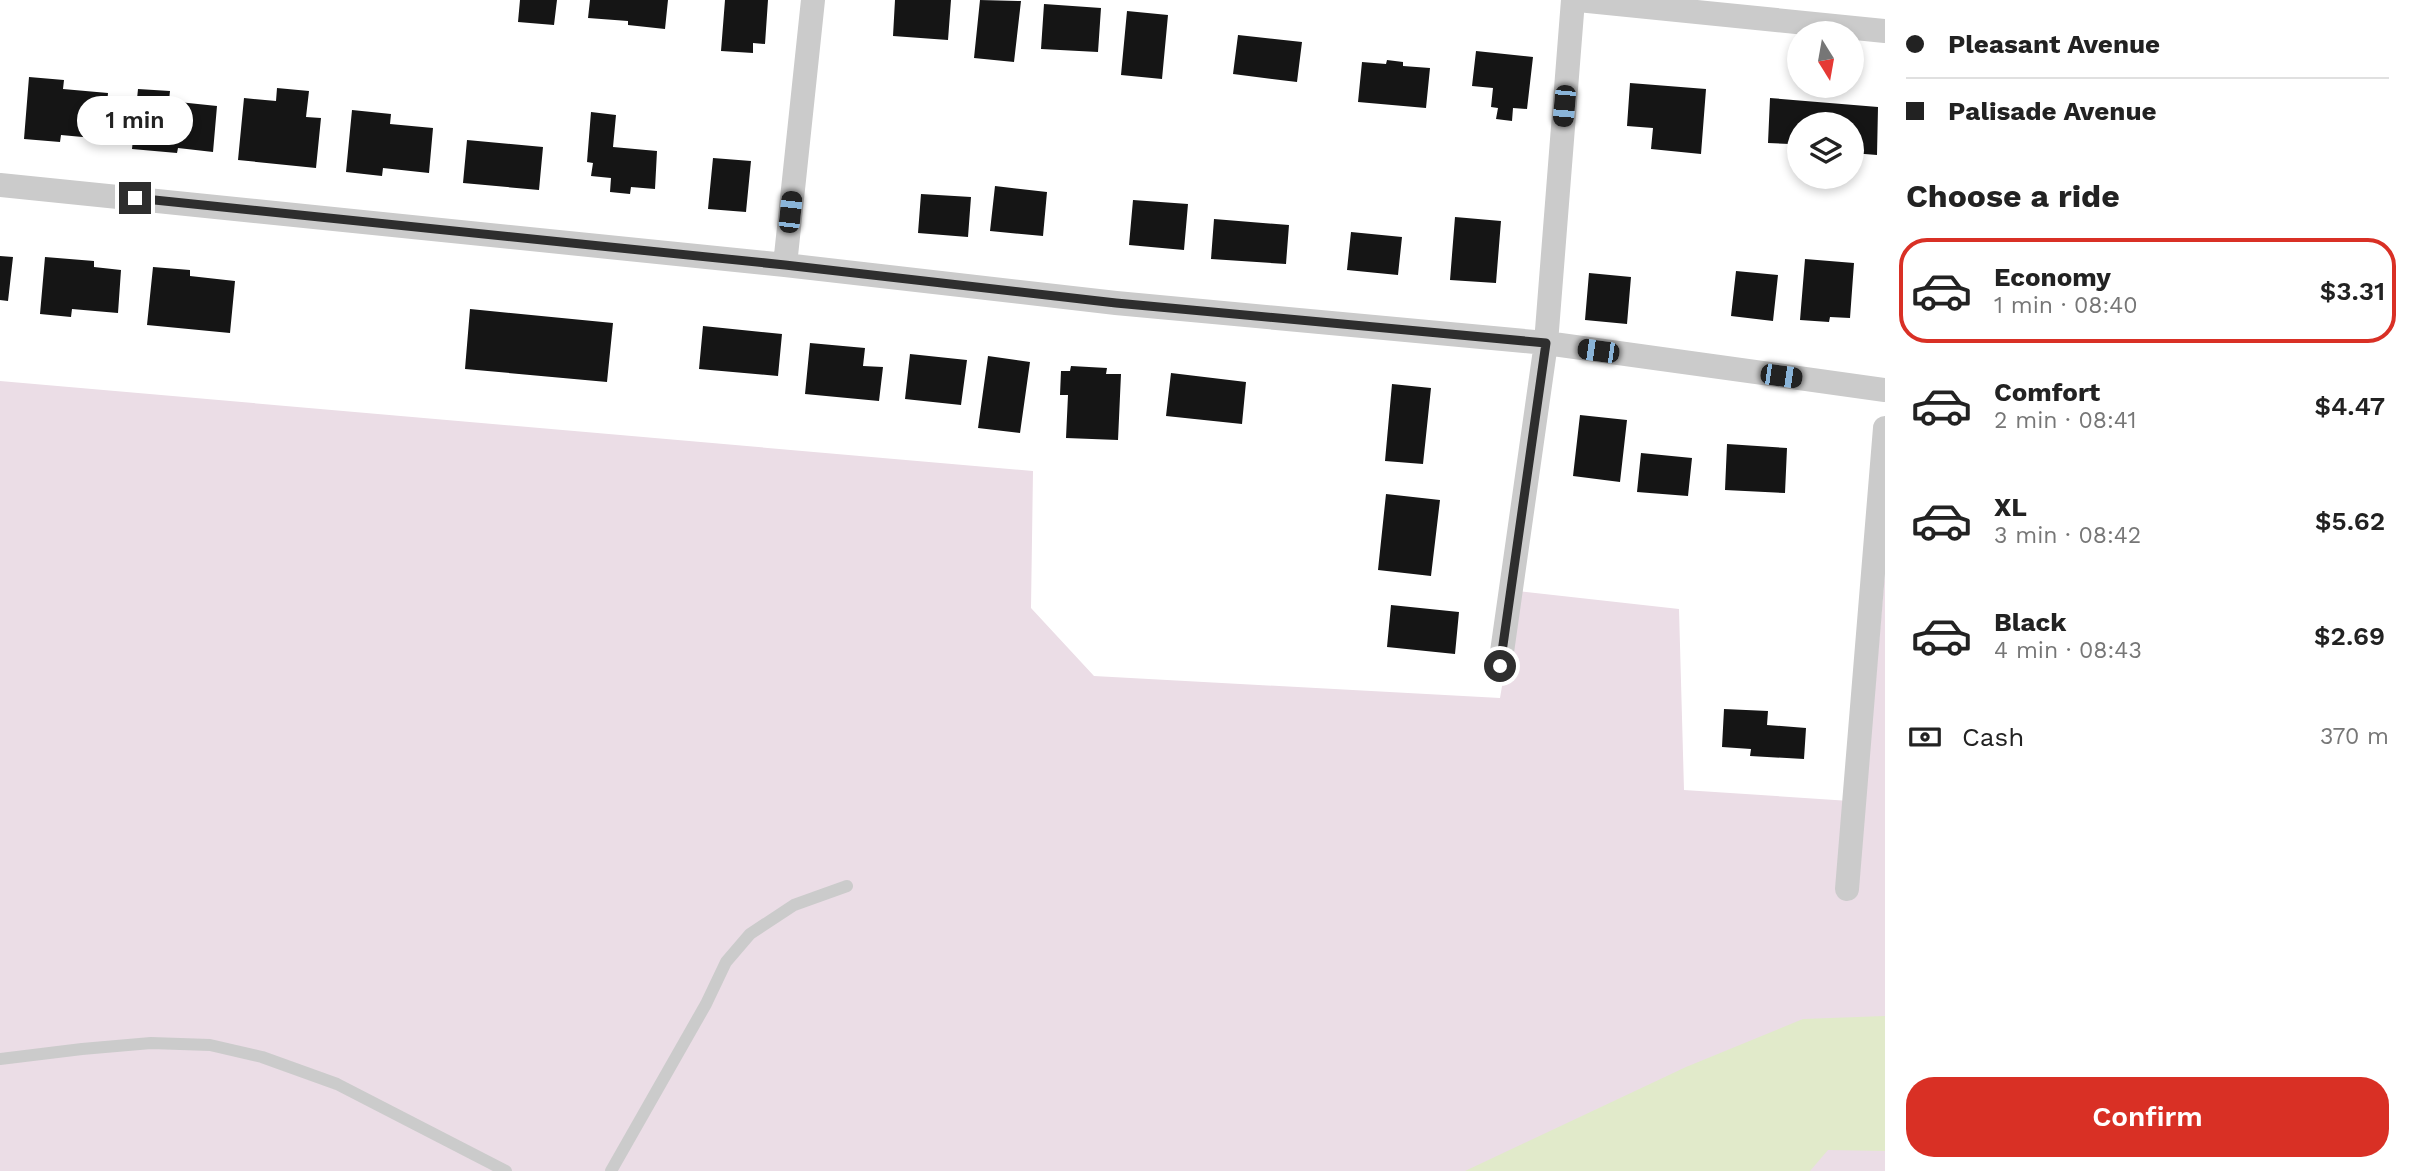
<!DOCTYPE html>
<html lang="en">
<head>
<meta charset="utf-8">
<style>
	body { margin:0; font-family:"Work Sans",sans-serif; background:#f6f6f6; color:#222; height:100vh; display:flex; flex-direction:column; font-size:26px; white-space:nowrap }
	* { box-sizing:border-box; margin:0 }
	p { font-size:23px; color:#767676 }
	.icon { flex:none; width:38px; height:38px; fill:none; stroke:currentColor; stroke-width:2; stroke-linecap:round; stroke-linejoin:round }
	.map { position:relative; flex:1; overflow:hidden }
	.sheet { display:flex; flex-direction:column; background:#fff; width:525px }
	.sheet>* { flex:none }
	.hud { display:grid; align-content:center; height:154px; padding:0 21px; background:#fff }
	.needle { width:46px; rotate:169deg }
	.tools { position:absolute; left:1787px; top:21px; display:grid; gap:14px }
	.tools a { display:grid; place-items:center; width:77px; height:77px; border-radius:50%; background:#fff; box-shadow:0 4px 10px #0003; font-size:35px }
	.end { position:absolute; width:32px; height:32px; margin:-16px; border:9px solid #2e2e2e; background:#fff; box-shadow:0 0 0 4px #fff }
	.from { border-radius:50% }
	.bubble { position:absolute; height:49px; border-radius:24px; background:#fff; box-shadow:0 4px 10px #0003; font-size:23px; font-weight:600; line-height:49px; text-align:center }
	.car { position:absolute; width:21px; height:42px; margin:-21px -10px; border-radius:9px; box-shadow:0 0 5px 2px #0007; background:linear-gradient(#222 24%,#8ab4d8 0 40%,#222 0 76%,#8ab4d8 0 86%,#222 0) }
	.hud b { display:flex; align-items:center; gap:24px; height:66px; font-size:26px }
	.hud b+b { border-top:2px solid #e0e0e0 }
	.hud i { width:18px; height:18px; background:#222 }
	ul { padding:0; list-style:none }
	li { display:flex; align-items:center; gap:21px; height:105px; margin:0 14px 10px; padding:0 7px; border:4px solid transparent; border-radius:28px }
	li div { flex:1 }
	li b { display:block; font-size:26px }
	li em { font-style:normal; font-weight:600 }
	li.on { border-color:#d93025 }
	li>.icon { width:63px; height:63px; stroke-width:1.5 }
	h2 { padding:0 21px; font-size:32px; line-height:84px }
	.pay { display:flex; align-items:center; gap:18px; height:77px; padding:0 21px; font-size:26px }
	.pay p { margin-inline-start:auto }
	.primary-button { display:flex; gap:14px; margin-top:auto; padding:14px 21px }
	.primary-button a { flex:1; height:80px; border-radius:28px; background:#d93025; color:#fff; font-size:28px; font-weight:600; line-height:80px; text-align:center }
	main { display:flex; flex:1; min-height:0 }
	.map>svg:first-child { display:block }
	.green { fill:#ebdde6 }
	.water { fill:#e1eaca }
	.building { fill:#151515 }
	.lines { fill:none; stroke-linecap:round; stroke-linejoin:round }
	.lane { stroke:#cbcbcb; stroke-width:12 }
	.street { stroke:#cbcbcb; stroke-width:24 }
	.route { stroke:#2e2e2e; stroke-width:9 }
</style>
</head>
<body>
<main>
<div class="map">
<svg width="1885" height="1171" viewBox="0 0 1885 1171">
	<rect width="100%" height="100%" fill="#fff"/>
	<!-- green -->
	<path class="green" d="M0 381 1033 471 1031 608 1094 676 1500 698 1518 591 1679 609 1684 790 1865 802 1885 571V1171H0Z"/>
	<!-- water -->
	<path class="water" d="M1885 1016V1151L1828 1150 1810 1171H1465L1686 1067 1803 1019Z"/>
	<!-- building -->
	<path class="building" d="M520 0H557L554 25 518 22Z
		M590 0H668L665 29 628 25V21L588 18Z
		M725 0H768L765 44 753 43V53L721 51Z
		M895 0H951L948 40 893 36Z
		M980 0 1021 1 1014 62 974 58Z
		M1044 4 1101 8 1098 52 1041 49Z
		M1127 11 1168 15 1162 79 1121 75Z
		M1238 35 1302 42 1297 82 1233 74Z
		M1476 51 1533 57 1527 109 1513 108 1512 121 1496 119 1498 108 1491 107 1493 88 1472 86Z
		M1387 60 1403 62V66L1430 68 1426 108 1358 102 1362 62 1386 64Z
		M29 77 64 80 63 89 108 93 104 139 61 135 60 142 24 139Z
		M1630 83 1706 89 1701 154 1651 149 1653 128 1627 126Z
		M277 88 309 91 306 117 321 118 316 168 238 160 244 98 276 101Z
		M138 89 170 91 169 101 217 106 213 152 178 148 177 153 132 149Z
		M1770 98 1878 107 1877 155 1852 153V124H1843L1844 122 1799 124V141L1790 140V144L1768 143Z
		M352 110 391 114 390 124 433 128 429 173 383 168 382 176 346 172Z
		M591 112 616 115 613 147 657 151 655 189 631 187 630 194 610 192 611 178 591 176 593 163 587 162Z
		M467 140 543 147 539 190 463 183Z
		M713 158 751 161 746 212 708 209Z
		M995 186 1047 192 1043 236 990 231Z
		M921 194 971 197 968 237 918 233Z
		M1133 200 1188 204 1184 250 1129 245Z
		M1455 217 1501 221 1496 283 1450 280Z
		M1214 219 1289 225 1286 264 1211 259Z
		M1351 232 1402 237 1398 275 1347 270Z
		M0 256 13 257 8 301 0 300Z
		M45 257 94 261V267L121 270 118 313 72 309 71 317 40 314Z
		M1805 259 1854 263 1850 318 1830 317 1829 322 1800 320Z
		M153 267 190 270V276L235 281 230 333 147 325Z
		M1736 271 1778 275 1773 321 1731 316Z
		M1589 273 1631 277 1627 324 1585 320Z
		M470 309 613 323 607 382 465 369Z
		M703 326 782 334 778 376 699 369Z
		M810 343 865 348 863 366 883 367 879 401 805 394Z
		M910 354 967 360 961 405 905 399Z
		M988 356 1030 362 1020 433 978 428Z
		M1071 366 1107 368 1106 374H1121L1118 440 1066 438 1068 395H1060L1061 371H1070Z
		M1171 373 1246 382 1242 424 1166 416Z
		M1392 384 1431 388 1423 464 1385 461Z
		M1580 415 1627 420 1620 482 1573 476Z
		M1727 444 1787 448 1785 493 1725 490Z
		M1641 453 1692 458 1688 496 1637 492Z
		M1386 494 1440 500 1431 576 1378 570Z
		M1391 605 1459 612 1455 654 1387 647Z
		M1724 709 1768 711 1767 725 1806 728 1804 759 1750 756 1751 749 1722 747Z"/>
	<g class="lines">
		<!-- lane -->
		<path class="lane" d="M0 1059 82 1049 151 1043 210 1045 262 1057 337 1084 506 1171
			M611 1171 706 1004 726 962 750 934 794 905 847 886"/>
		<!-- street -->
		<path class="street" d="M1578 0 1885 31
			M0 185 785 265 1116 303 1546 343 1885 390
			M785 265 813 0
			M1500 666 1546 343 1573 0
			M1847 889 1885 428"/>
	</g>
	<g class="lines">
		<!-- route -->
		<path class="route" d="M135 198 785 265 1116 303 1546 343 1500 666"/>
	</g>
</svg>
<div class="tools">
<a><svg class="needle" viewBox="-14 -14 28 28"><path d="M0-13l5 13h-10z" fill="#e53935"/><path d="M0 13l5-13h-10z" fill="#767676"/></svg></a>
<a><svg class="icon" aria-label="layers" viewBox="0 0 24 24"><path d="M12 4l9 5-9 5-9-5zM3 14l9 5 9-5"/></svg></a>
</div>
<i class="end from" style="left:1500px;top:666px"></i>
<i class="end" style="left:135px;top:198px"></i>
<div class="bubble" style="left:77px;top:96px;width:116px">1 min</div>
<i class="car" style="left:1564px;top:106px;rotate:185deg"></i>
<i class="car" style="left:790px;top:212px;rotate:6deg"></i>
<i class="car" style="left:1598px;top:351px;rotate:278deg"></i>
<i class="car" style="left:1781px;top:376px;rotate:98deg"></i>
</div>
<section class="sheet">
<div class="hud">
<b><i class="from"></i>Pleasant Avenue</b>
<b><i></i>Palisade Avenue</b>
</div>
<h2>Choose a ride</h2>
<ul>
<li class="on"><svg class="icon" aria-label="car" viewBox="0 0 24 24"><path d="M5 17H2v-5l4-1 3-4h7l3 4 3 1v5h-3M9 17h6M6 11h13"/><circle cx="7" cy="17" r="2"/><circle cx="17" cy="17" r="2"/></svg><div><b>Economy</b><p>1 min · 08:40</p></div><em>$3.31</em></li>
<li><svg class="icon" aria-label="car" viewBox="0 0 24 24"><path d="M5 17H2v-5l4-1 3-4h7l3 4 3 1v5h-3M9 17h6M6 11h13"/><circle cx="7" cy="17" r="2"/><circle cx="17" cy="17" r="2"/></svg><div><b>Comfort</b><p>2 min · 08:41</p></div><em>$4.47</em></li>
<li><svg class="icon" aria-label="car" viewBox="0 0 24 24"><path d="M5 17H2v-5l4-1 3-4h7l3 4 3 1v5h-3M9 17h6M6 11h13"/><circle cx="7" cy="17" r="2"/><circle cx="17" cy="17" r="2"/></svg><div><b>XL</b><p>3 min · 08:42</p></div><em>$5.62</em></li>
<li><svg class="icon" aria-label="car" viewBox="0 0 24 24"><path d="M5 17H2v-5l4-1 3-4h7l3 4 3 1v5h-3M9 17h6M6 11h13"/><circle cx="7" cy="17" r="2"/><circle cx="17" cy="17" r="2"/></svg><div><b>Black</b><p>4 min · 08:43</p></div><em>$2.69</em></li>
</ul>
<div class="pay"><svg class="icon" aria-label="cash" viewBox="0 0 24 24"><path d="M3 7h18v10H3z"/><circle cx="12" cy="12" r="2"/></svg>Cash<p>370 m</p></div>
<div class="primary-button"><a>Confirm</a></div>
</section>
</main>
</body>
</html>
